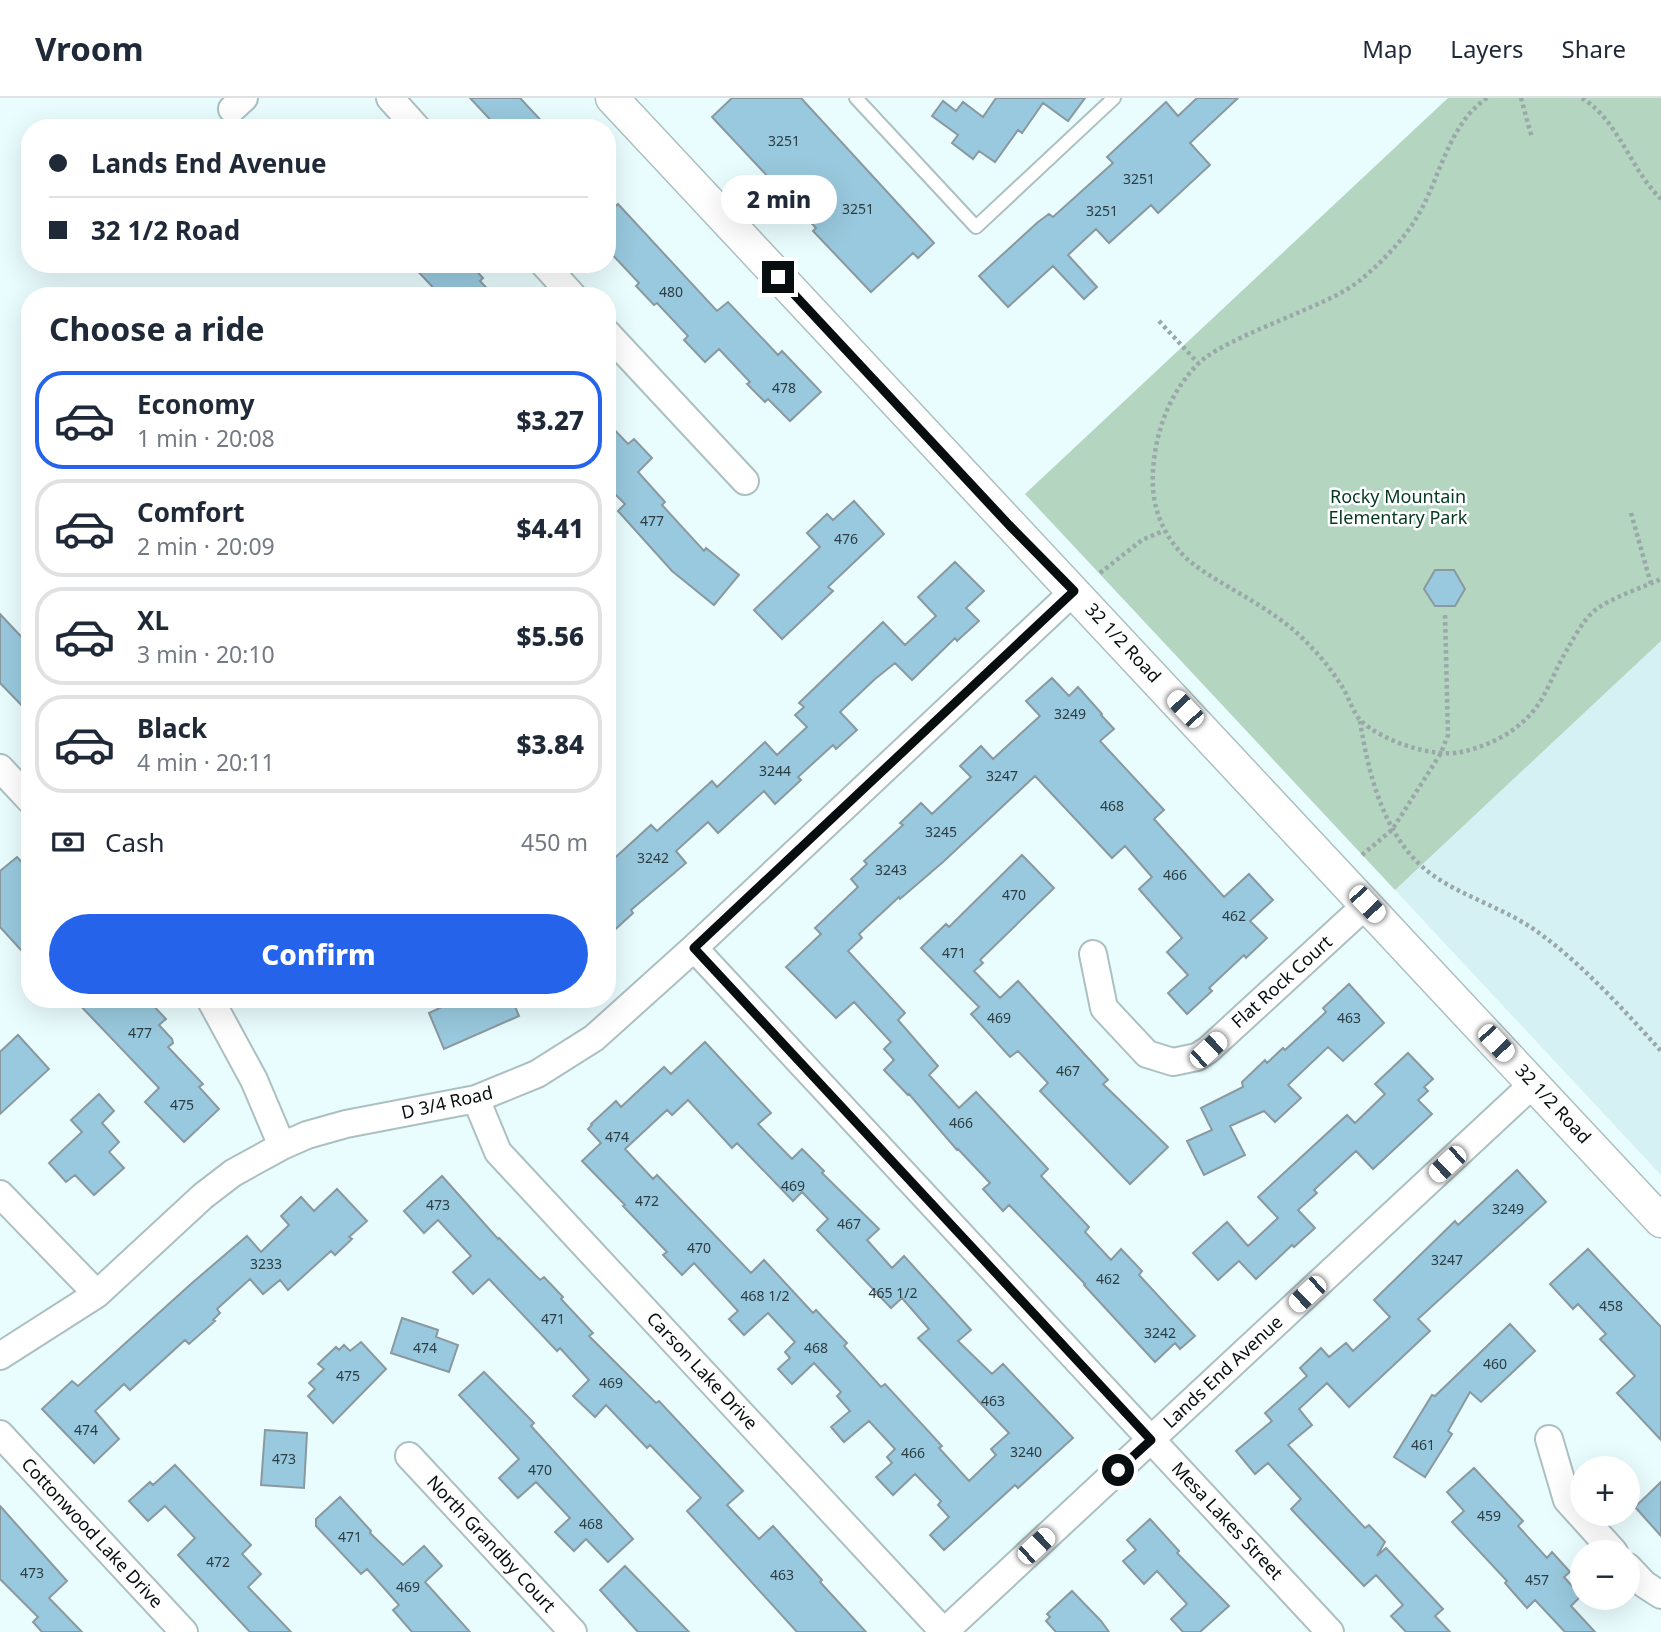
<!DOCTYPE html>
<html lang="en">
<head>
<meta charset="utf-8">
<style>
	body { margin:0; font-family:"Noto Sans",sans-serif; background:#f2f2f3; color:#1f2937; height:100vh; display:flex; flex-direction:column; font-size:26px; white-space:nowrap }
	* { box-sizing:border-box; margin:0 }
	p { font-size:23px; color:#747a83 }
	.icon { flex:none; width:38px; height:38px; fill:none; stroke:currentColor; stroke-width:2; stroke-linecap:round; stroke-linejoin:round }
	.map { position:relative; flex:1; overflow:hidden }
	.side { position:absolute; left:21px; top:189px; width:595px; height:721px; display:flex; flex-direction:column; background:#fff; border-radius:28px; box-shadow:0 7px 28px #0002 }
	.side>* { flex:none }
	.top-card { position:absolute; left:21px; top:21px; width:595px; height:154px; border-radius:28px; box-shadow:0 7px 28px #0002; display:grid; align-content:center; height:154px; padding:0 28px; background:#fff }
	.buttons { position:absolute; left:1570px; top:1358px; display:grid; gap:14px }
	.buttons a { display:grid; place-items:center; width:70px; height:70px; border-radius:50%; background:#fff; box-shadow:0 7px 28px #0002; font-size:35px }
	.end { position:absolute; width:32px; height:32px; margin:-16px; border:9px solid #080e0f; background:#fff; box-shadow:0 0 0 4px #fff }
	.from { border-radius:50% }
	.bubble { position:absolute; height:49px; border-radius:24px; background:#fff; box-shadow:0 7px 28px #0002; font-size:23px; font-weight:800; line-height:49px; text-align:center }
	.car { position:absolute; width:21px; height:42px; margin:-21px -10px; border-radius:9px; box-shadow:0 0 5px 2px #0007; background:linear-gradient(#fff 24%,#345 0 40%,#fff 0 76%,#345 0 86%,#fff 0) }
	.top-card b { display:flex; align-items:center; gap:24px; height:66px; font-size:26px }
	.top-card b+b { border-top:2px solid #e0e1e3 }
	.top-card i { width:18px; height:18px; background:#1f2937 }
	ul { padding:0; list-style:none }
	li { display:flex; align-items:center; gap:21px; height:98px; margin:0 14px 10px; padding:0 14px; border:4px solid #e0e1e3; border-radius:28px }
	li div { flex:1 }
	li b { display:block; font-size:26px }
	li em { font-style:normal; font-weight:800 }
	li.selected { border-color:#2563eb }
	li>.icon { width:63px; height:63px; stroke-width:1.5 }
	h2 { padding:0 28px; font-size:32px; line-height:84px }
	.pay { display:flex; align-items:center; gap:18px; height:77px; padding:0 28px; font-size:26px }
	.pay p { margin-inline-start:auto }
	.primary-button { display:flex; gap:14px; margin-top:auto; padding:14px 28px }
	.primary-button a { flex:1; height:80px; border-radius:42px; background:#2563eb; color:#fff; font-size:28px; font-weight:800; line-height:80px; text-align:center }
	header { display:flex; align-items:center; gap:42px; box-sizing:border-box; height:98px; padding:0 35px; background:#fff; border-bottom:2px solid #e0e1e3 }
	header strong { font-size:33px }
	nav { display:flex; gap:38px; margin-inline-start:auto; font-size:24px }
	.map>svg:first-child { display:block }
	.built { fill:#d5f1f3 }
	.green { fill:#b4d5c0 }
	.building { fill:#99c9de; stroke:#8a99a0; stroke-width:2; fill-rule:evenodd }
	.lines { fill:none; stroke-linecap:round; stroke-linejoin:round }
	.service-casing { stroke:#adc0c1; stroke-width:16 }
	.minor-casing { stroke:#adc0c1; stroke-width:30 }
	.tertiary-casing { stroke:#adc0c1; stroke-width:35 }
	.path { stroke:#9aa8aa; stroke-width:4.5; stroke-dasharray:3.5 3.5; stroke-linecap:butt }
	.service { stroke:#fff; stroke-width:12 }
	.minor { stroke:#fff; stroke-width:26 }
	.tertiary { stroke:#fff; stroke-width:32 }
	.route { stroke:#080e0f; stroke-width:9 }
	.labels { text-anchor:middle; stroke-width:5; stroke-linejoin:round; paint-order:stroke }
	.number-label { font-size:14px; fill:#2c3d43 }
	.park-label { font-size:18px; fill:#01381f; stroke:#fff }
	.street-label { font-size:18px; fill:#080e0f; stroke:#fff }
</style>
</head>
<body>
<header>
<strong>Vroom</strong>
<nav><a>Map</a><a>Layers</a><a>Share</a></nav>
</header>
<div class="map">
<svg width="1661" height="1534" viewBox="0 0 1661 1534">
	<rect width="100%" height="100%" fill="#e9fcfe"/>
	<!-- built -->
	<path class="built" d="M1661 543V1077L1395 792Z"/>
	<!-- green -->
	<path class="green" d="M1448 0H1661V543L1395 792 1025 396Z"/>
	<!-- building -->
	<path class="building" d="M470 0H520L548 30H498Z
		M732 0H801L934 145 918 160 913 155 871 194 813 133 816 130 712 19Z
		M996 0H1085L1068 23 1043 5 1022 35 1018 32 995 64 979 53 973 61 952 45 958 37 932 18 943 3 956 13 963 4 983 19Z
		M1197 0H1238L1190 45 1210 67 1158 115 1151 107 1109 145 1096 131 1068 157 1097 189 1084 201 1053 168 1008 209 979 178 1038 124 1049 116 1053 119 1113 65 1107 59 1166 4 1178 18Z
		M618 106 717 213 728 204 778 257 782 253 821 294 790 323 768 301 765 304 747 286 750 284 719 251 705 264 684 242 688 238 657 205 654 207 636 188 639 185 607 151V116Z
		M411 166H470L483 180 480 183 494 198H441Z
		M607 324 628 346 634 341 652 360 638 374 665 404 662 407 704 453 706 450 739 477 714 507 672 473 618 413 625 406 607 388Z
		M854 403 884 436 828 489 833 493 782 541 754 512 820 449 807 435 827 416 833 422Z
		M955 464 984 493 966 510 979 523 957 543 955 540 912 582 895 565 875 581 840 614 857 632 836 651 833 647 798 679 801 682 775 706 764 693 718 735 708 724 676 753 686 765 631 812 633 815 607 839V767L651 727 657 733 712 683 717 689 765 644 777 657 807 629 795 617 804 609 799 605 883 524 905 547 936 518 918 499Z
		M1435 472H1454L1465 491 1455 508H1435L1424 491Z
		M0 516 30 548V616L0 585Z
		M1052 580 1069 598 1078 589 1102 616 1101 617 1114 631 1100 643 1164 712 1154 721 1224 799 1249 776 1273 802 1250 823 1267 840 1246 860 1244 857 1209 890 1212 893 1187 916 1168 895 1188 877 1167 854 1182 840 1139 791 1152 779 1125 748 1112 760 1035 678 943 764 900 801 899 799 859 836 862 840 848 853 905 915 898 922 938 968 929 977 959 1010 976 994 1048 1071 1041 1078 1089 1129 1085 1134 1111 1162 1121 1151 1142 1173 1139 1177 1195 1238 1180 1251 1175 1245 1155 1264 1084 1187 1085 1186 1012 1110 1009 1107 1003 1113 983 1091 990 1085 958 1051 957 1052 909 996 908 997 884 972 894 962 884 951 891 944 854 904 836 920 786 869 821 836 815 830 858 789 851 781 867 766 864 763 903 727 900 725 921 705 932 716 971 679 960 668 981 648 993 661 1040 618 1026 603Z
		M1022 757 1054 790 980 862 983 865 974 873 1000 900 1018 883 1108 982 1103 986 1168 1049 1130 1086 1040 993 1048 985 1018 953 1010 959 971 916 979 909 921 850 946 826 949 829Z
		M17 759 30 773V862L0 829V773Z
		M1349 886 1384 925 1343 963 1328 949 1288 987 1301 1000 1275 1024 1264 1013 1230 1028 1245 1057 1204 1077 1187 1043 1212 1032 1201 1010 1243 989 1242 984 1265 962 1267 965 1283 950 1285 952 1326 914 1323 910Z
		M74 901H147L166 921 159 927 172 941 173 945 168 949 203 986 199 989 219 1011 184 1044 145 1004 159 990Z
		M459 901H512L519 918 444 951 429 915Z
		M18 937 49 971 0 1016V954Z
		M705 944 771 1015 758 1026 792 1061 802 1051 824 1073 822 1075 879 1131 867 1142 892 1170 904 1158 971 1232 958 1243 992 1276 1003 1266 1073 1340 1018 1390 1015 1387 944 1452 930 1437 949 1419 938 1407 941 1403 915 1376 893 1397 876 1379 892 1365 887 1359 895 1351 869 1323 844 1344 831 1329 850 1313 837 1298 841 1294 814 1265 792 1286 778 1271 790 1260 785 1254 795 1244 768 1215 744 1237 729 1221 738 1213 694 1165 682 1177 663 1157 667 1154 623 1108 625 1107 582 1063 601 1045 588 1031 592 1027 591 1026 616 1003 621 1009 664 969 671 976ZM688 1002 732 1050 737 1045 793 1103 802 1094 828 1121 817 1132 891 1210 902 1200 929 1231 918 1240 1009 1335 991 1351 996 1357 969 1383 939 1350 942 1348 885 1286 881 1289 844 1248 847 1245 816 1212 813 1215 764 1162 751 1175 657 1077 653 1081 625 1051 667 1012 672 1017Z
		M1408 955 1433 981 1424 989 1428 993 1418 1002 1432 1016 1373 1071 1356 1053 1314 1092 1317 1095 1298 1112 1315 1130 1294 1149 1292 1147 1256 1181 1239 1163 1218 1182 1193 1155 1227 1124 1248 1148 1278 1120 1258 1099 1347 1017 1355 1025 1385 996 1375 986Z
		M99 996 114 1013 102 1025 119 1044 109 1054 124 1070 94 1097 75 1077 66 1084 49 1065 82 1034 71 1022Z
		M1517 1072 1546 1104 1418 1221 1430 1233 1349 1309 1327 1285 1299 1311 1312 1327 1288 1347 1365 1430 1369 1427 1385 1444 1377 1458 1386 1450 1443 1511 1435 1518 1450 1534H1406L1391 1518 1403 1507 1376 1477 1364 1488 1291 1411 1301 1401 1268 1365 1255 1376 1236 1353 1272 1323 1265 1315 1307 1278 1300 1270 1321 1250 1329 1259 1346 1245 1353 1253 1390 1219 1374 1202 1455 1123 1458 1127Z
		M442 1078 498 1141 499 1140 540 1182 544 1179 563 1199 561 1201 593 1235 589 1238 656 1305 659 1303 743 1393 727 1407 759 1441 773 1428 822 1482 820 1484 866 1534H797L687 1413 701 1400 650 1347 647 1350 606 1307 595 1319 573 1298 589 1282 560 1250 557 1253 489 1181 473 1196 453 1174 471 1158 438 1122 424 1135 404 1113Z
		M337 1091 367 1123 349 1139 352 1141 335 1157 331 1153 288 1192 280 1182 263 1196 250 1181 217 1211 220 1215 213 1222 215 1223 189 1246 185 1242 130 1292 124 1286 95 1313 119 1341 94 1365 42 1311 72 1283 78 1288 192 1185 247 1138 261 1154 289 1127 281 1118 301 1099 314 1113Z
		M1588 1151 1661 1229V1342L1617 1295 1635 1278 1600 1241 1606 1236 1578 1206 1573 1211 1550 1186Z
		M402 1220 438 1232 436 1239 458 1247 449 1274 391 1255Z
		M1510 1226 1535 1253 1481 1304 1470 1294 1448 1333 1452 1336 1425 1379 1394 1359 1432 1297 1435 1298Z
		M361 1244 386 1271 333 1325 308 1298 315 1291 309 1285 324 1271 318 1266 336 1249 339 1252 344 1247 350 1253Z
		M484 1274 534 1325 531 1328 633 1441 608 1464 586 1441 574 1453 555 1434 570 1420 536 1384 518 1400 499 1380 519 1361 459 1297Z
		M265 1332 307 1335 304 1390 261 1387Z
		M175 1367 251 1447 242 1456 261 1476 248 1489 291 1534H250L178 1457 195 1440 165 1408 148 1423 129 1403 150 1384 153 1387Z
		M1474 1370 1523 1423 1518 1428 1547 1460 1552 1454 1570 1474 1564 1479 1581 1498 1571 1508 1595 1534H1565L1535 1502 1527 1510 1505 1485 1507 1483 1452 1424 1464 1413 1447 1394Z
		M1661 1384V1438L1635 1409Z
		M340 1399 371 1433 370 1435 403 1467 424 1448 442 1468 425 1484 470 1534H412L393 1512 399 1507 367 1471 361 1476 316 1428V1421Z
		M0 1408 67 1483 49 1500 82 1534H42L33 1524 38 1519 0 1481Z
		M1150 1421 1179 1453 1177 1455 1229 1508 1200 1534H1183L1171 1521 1187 1506 1157 1473 1144 1486 1123 1463 1136 1452 1127 1442Z
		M625 1468 689 1534H638L600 1492Z
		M1072 1493 1101 1523 1109 1534H1056L1046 1523 1050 1519 1047 1516Z"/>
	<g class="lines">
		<!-- service casing -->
		<g class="service-casing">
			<path id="service" d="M856 0 976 129 1114 0"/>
		</g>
		<!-- minor casing -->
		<g class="minor-casing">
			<path id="minor" d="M390 0 417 30
				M232 11 244 0
				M544 166 573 198
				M607 235 745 383
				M0 670 30 702
				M694 850 1330 1534
				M1093 856 1104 910 1147 956 1173 964 1197 959 1208 952 1367 806
				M210 901 254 982 282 1048
				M476 1001 498 1054 944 1534
				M0 1096 97 1196
				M0 1258 97 1196 203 1098 233 1075 282 1048 307 1037 346 1026 476 1001 537 976 594 940 694 850 1074 493
				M0 1336 184 1534
				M1549 1341 1567 1402 1614 1454
				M409 1358 573 1534
				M1628 1469 1644 1486 1661 1497
				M944 1534 1533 986"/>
		</g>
		<!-- tertiary casing -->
		<g class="tertiary-casing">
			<path id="tertiary" d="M612 0 1661 1123"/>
		</g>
		<!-- path -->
		<path class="path" d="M1487 0C1450 25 1441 75 1421 112 1407 138 1386 160 1364 179 1347 194 1325 203 1304 212 1278 224 1216 247 1198 266 1172 292 1158 327 1154 362 1149 400 1158 432 1185 459 1199 472 1216 481 1232 491 1261 508 1290 525 1312 550 1324 562 1334 576 1343 590 1349 600 1353 615 1361 623 1383 643 1432 660 1461 654 1489 648 1517 634 1535 611 1547 596 1557 567 1568 550 1576 536 1585 519 1598 510 1616 498 1641 490 1661 481
			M1521 0 1532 40
			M1582 0C1619 23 1630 71 1661 101
			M1159 223 1198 265
			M1631 415 1651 486
			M1100 475 1142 442 1163 433
			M1360 623C1369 679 1385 744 1434 778 1463 798 1499 809 1529 828 1577 860 1622 910 1661 953
			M1362 757 1392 732 1441 655 1448 637 1445 517"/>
		<!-- service -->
		<use href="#service" class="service"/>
		<!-- minor -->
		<use href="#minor" class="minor"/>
		<!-- tertiary -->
		<use href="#tertiary" class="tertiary"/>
	</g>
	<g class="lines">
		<!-- route -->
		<path class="route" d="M778 179 1009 427 1074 493 694 850 1151 1342 1118 1372"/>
	</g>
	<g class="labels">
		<!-- number labels -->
		<g class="number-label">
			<text x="784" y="48">3251</text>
			<text x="1139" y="86">3251</text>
			<text x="858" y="116">3251</text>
			<text x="1102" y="118">3251</text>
			<text x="671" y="199">480</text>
			<text x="784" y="295">478</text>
			<text x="652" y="428">477</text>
			<text x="846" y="446">476</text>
			<text x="1070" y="621">3249</text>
			<text x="775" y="678">3244</text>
			<text x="1002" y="683">3247</text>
			<text x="1112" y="713">468</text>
			<text x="941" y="739">3245</text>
			<text x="653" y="765">3242</text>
			<text x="891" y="777">3243</text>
			<text x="1175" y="782">466</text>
			<text x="1014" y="802">470</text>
			<text x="1234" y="823">462</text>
			<text x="954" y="860">471</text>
			<text x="999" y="925">469</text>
			<text x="1349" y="925">463</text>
			<text x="140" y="940">477</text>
			<text x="1068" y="978">467</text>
			<text x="182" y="1012">475</text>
			<text x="961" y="1030">466</text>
			<text x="617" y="1044">474</text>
			<text x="793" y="1093">469</text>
			<text x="647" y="1108">472</text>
			<text x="438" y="1112">473</text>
			<text x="1508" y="1116">3249</text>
			<text x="849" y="1131">467</text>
			<text x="699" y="1155">470</text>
			<text x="1447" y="1167">3247</text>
			<text x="266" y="1171">3233</text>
			<text x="1108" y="1186">462</text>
			<text x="893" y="1200">465 1/2</text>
			<text x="765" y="1203">468 1/2</text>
			<text x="1611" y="1213">458</text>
			<text x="553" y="1226">471</text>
			<text x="1160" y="1240">3242</text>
			<text x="425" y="1255">474</text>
			<text x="816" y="1255">468</text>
			<text x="1495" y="1271">460</text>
			<text x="348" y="1283">475</text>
			<text x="611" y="1290">469</text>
			<text x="993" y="1308">463</text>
			<text x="86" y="1337">474</text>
			<text x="1423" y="1352">461</text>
			<text x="1026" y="1359">3240</text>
			<text x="913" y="1360">466</text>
			<text x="284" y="1366">473</text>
			<text x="540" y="1377">470</text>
			<text x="1489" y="1423">459</text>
			<text x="591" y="1431">468</text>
			<text x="350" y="1444">471</text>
			<text x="218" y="1469">472</text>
			<text x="32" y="1480">473</text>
			<text x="782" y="1482">463</text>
			<text x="1537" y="1487">457</text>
			<text x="408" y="1494">469</text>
		</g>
		<!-- park labels -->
		<g class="park-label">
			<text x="1398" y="405">Rocky Mountain<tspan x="1398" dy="21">Elementary Park</tspan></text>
		</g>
		<!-- street labels -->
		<g class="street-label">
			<text transform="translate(1123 545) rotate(47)" y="6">32 1/2 Road</text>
			<text transform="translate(1282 884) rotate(-42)" y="6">Flat Rock Court</text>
			<text transform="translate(447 1005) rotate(-13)" y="6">D 3/4 Road</text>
			<text transform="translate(1553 1006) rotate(47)" y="6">32 1/2 Road</text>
			<text transform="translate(702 1273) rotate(47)" y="6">Carson Lake Drive</text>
			<text transform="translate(1223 1274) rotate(-43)" y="6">Lands End Avenue</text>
			<text transform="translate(1227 1423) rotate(47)" y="6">Mesa Lakes Street</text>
			<text transform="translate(92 1435) rotate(47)" y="6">Cottonwood Lake Drive</text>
			<text transform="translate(491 1446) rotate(47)" y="6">North Grandby Court</text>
		</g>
	</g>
</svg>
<div class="buttons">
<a>+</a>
<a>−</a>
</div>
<i class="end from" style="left:1118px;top:1372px"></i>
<i class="end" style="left:778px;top:179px"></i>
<div class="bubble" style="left:721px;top:77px;width:116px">2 min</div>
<i class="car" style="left:1185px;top:611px;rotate:317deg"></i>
<i class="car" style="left:1367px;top:806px;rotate:137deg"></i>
<i class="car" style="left:1496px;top:945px;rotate:137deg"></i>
<i class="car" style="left:1208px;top:952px;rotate:47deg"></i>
<i class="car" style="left:1447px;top:1066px;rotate:227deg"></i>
<i class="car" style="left:1307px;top:1196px;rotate:227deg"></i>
<i class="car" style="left:1036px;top:1448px;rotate:47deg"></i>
<div class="top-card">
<b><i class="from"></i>Lands End Avenue</b>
<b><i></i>32 1/2 Road</b>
</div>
<section class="side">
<h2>Choose a ride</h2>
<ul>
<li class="selected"><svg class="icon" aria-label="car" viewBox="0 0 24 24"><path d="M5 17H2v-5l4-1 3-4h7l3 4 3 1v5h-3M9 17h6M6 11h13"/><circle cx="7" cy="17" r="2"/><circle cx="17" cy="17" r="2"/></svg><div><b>Economy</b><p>1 min · 20:08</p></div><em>$3.27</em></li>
<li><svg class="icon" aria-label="car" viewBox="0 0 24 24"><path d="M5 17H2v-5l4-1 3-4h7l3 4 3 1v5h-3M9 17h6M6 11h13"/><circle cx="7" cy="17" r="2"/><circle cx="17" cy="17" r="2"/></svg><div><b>Comfort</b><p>2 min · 20:09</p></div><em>$4.41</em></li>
<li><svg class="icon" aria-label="car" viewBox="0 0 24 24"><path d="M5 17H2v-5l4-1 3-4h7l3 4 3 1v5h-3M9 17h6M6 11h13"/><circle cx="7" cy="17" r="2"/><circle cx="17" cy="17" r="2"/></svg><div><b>XL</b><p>3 min · 20:10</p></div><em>$5.56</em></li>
<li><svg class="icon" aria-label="car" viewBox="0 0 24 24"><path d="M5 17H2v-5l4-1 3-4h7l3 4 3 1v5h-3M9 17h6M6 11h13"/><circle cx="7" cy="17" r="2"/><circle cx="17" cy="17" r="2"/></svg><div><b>Black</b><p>4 min · 20:11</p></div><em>$3.84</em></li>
</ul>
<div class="pay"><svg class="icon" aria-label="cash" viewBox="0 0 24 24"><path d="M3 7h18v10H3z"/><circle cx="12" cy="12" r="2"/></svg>Cash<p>450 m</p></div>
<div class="primary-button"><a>Confirm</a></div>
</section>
</div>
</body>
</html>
